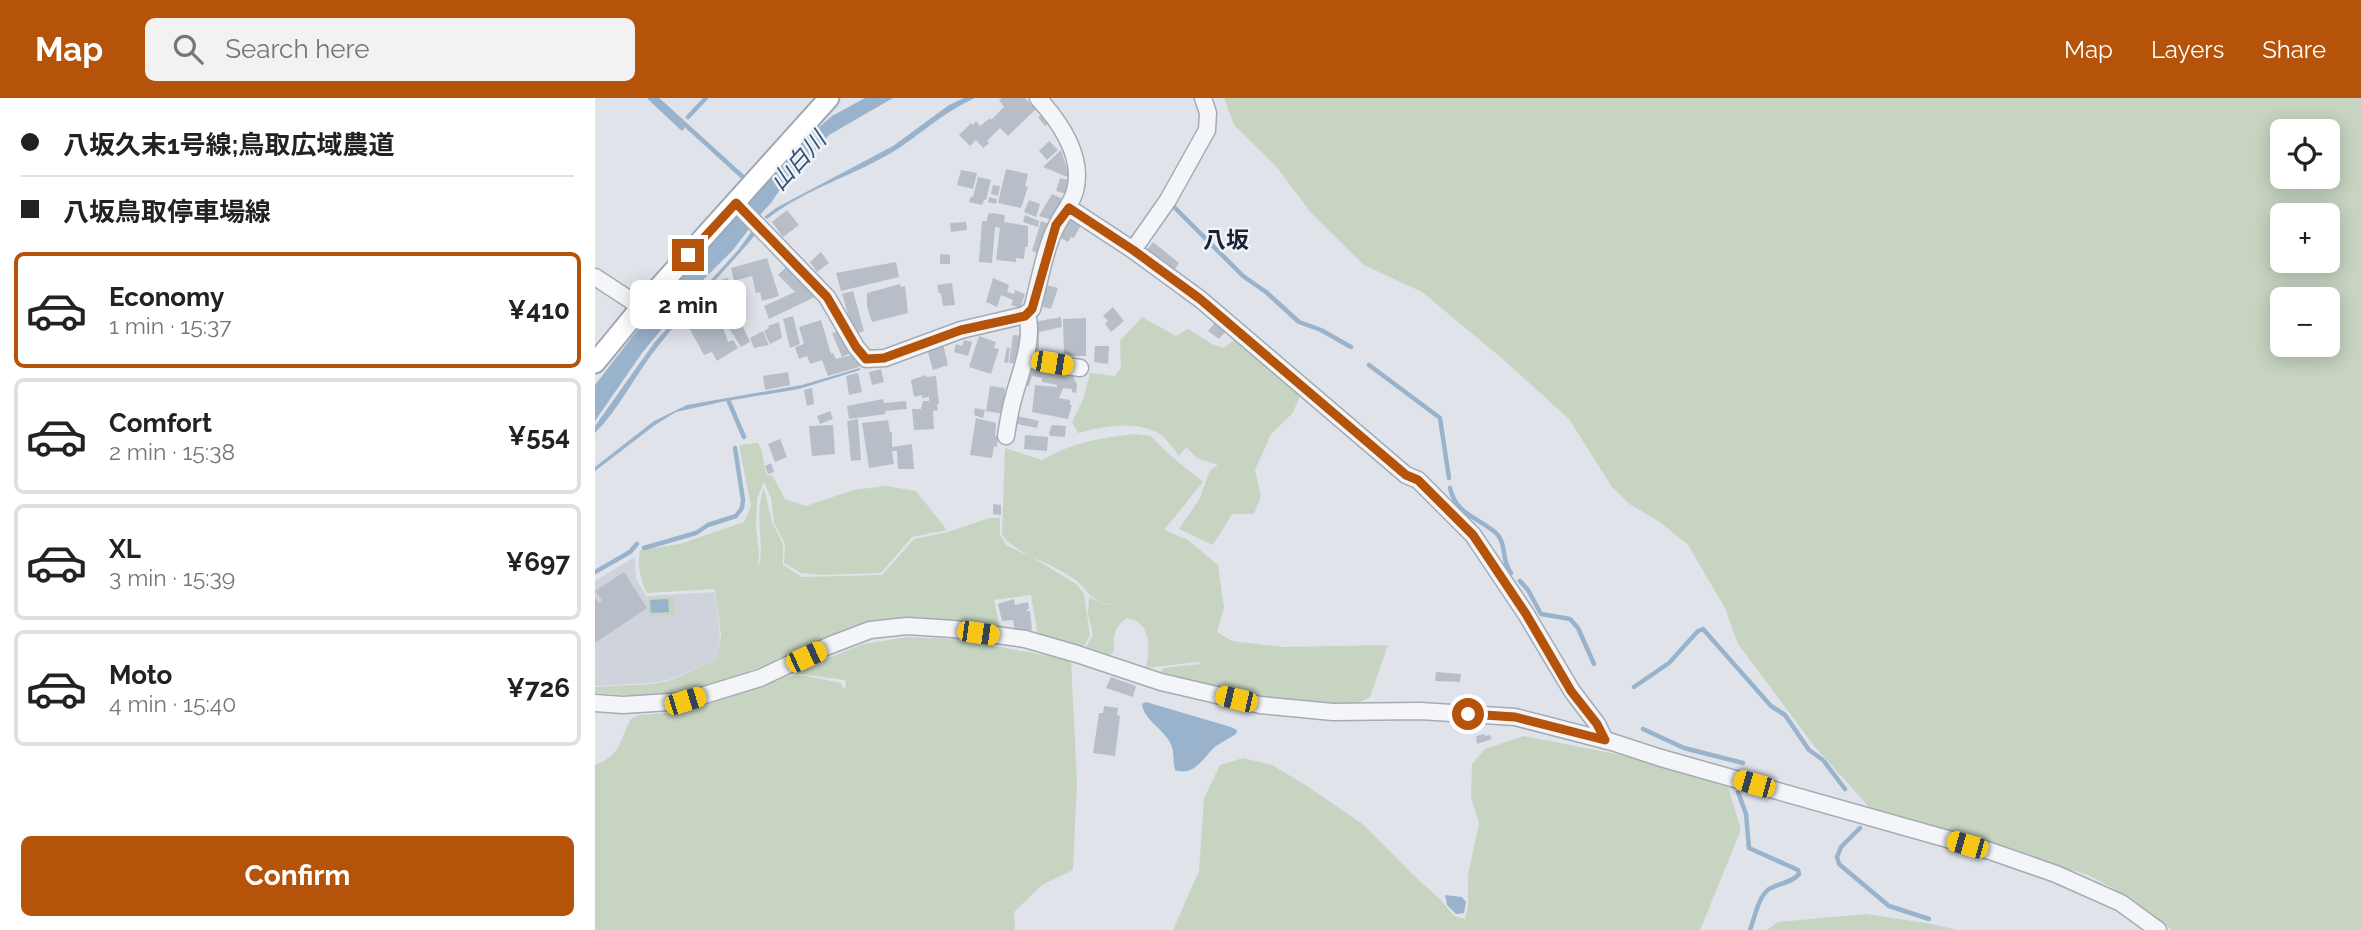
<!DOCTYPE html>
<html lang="en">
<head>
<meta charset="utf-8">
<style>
	body { margin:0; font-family:Raleway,"Noto Sans JP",sans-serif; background:#f2f2f2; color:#222; height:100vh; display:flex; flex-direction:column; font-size:26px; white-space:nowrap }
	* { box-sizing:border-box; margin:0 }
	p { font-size:23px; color:#767676 }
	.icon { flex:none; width:38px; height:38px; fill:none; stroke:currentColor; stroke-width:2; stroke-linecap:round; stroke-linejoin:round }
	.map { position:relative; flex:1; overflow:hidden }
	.panel { display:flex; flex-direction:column; background:#fff; width:595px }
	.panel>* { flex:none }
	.guide { display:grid; align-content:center; height:154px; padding:0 21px; background:#fff }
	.buttons { position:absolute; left:1675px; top:21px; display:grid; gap:14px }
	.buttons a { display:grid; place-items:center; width:70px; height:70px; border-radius:10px; background:#fff; box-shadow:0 4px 18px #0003; font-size:35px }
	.end { position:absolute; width:32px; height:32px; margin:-16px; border:9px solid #b45309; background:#fff; box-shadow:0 0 0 4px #fff }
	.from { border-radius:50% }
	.bubble { position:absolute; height:49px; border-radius:10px; background:#fff; box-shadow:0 4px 18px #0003; font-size:23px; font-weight:700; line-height:49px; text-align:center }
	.car { position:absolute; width:21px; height:42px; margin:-21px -10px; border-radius:9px; box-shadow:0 0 5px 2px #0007; background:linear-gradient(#f5c518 24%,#345 0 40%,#f5c518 0 76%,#345 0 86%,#f5c518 0) }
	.guide b { display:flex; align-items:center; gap:24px; height:66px; font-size:26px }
	.guide b+b { border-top:2px solid #e0e0e0 }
	.guide i { width:18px; height:18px; background:#222 }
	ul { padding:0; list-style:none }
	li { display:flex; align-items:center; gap:21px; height:116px; margin:0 14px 10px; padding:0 7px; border:4px solid #e0e0e0; border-radius:10px }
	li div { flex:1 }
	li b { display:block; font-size:26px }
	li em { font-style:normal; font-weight:700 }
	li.selected { border-color:#b45309 }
	li>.icon { width:63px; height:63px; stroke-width:1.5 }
	.action { display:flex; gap:14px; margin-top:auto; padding:14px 21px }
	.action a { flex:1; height:80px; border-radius:10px; background:#b45309; color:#fff; font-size:28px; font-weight:700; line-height:80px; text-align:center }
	header { display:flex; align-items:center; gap:42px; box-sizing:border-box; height:98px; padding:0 35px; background:#b45309; color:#fff }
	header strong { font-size:33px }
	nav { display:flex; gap:38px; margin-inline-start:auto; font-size:24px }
	.search { width:490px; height:63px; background:#f2f2f2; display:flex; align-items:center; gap:18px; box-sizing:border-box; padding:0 24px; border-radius:10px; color:#767676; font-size:26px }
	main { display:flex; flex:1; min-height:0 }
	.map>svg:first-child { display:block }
	.built { fill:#ced3dc }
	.green { fill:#c6d4c1; fill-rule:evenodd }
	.water { fill:#9ab3cc }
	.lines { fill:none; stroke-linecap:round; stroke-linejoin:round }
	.stream { stroke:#9ab3cc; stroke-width:4.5 }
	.building { fill:#b7bec7 }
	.minor-casing { stroke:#a5abb4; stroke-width:19 }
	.major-casing { stroke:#9fa9b6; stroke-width:23 }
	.minor { stroke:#f3f5f8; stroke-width:16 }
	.major { stroke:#fff; stroke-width:19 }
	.route { stroke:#b45309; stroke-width:9 }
	.labels { text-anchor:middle; stroke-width:5; stroke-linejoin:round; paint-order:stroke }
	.water-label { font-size:23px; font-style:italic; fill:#305278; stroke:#f0f3f7 }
	.neighbourhood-label { font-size:23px; font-weight:bold; fill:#1a2333; stroke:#f0f3f7 }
</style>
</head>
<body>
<header>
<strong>Map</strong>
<div class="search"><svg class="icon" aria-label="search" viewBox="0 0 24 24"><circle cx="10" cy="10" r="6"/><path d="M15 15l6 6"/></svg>Search here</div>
<nav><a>Map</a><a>Layers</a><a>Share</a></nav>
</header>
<main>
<section class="panel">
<div class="guide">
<b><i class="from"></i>八坂久末1号線;鳥取広域農道</b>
<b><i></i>八坂鳥取停車場線</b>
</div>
<ul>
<li class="selected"><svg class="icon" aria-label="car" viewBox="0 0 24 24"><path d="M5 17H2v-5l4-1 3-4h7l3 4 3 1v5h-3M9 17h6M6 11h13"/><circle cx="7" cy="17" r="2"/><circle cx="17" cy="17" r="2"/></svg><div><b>Economy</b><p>1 min · 15:37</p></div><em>¥410</em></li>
<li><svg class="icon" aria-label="car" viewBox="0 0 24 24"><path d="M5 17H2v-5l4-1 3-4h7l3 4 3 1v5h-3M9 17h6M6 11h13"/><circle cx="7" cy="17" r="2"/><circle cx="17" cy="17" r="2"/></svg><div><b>Comfort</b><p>2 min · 15:38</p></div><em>¥554</em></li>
<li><svg class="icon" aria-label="car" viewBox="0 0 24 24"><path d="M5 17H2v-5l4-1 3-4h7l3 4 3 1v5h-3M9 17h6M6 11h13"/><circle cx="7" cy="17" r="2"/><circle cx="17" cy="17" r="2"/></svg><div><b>XL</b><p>3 min · 15:39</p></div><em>¥697</em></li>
<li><svg class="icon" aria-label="car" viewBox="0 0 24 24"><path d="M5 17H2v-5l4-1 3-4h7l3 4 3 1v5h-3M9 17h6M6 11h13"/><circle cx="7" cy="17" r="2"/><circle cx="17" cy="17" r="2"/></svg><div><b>Moto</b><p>4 min · 15:40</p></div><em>¥726</em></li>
</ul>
<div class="action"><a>Confirm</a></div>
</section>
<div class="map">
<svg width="1766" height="832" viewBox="0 0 1766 832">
	<rect width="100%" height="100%" fill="#e0e4ea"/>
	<!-- built -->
	<path class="built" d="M40 459 41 480 51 498 120 494 125 537 121 562 77 581 57 585 0 588V483Z"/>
	<!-- green -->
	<path class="green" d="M629 0H1766V832H1577L1536 800 1493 777 1275 710 1220 649 1143 546 1130 510 1093 447 1065 424 1036 407 1017 389 974 321 910 263 827 194 769 167 716 115 680 67 639 27ZM1687 33H1732V79H1687ZM1687 117H1732V163H1687ZM1687 201H1732V247H1687Z
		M547 219 581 238 593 231 617 246 629 250 642 239 707 294 697 316 676 336 660 372 666 398 659 416H637L618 447 584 431 605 400 615 372 623 367 602 360 591 349 584 358C578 350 570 338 561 334 537 322 507 329 483 335L477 324 489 299 495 275 520 278 526 269 525 243Z
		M540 336 556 338 577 359 608 384 569 432 593 442 623 467 629 510 622 534 637 543 688 549 793 547 775 599 763 605H726L656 599 566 574 568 570 607 566 602 564 551 570C555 550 557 525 532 520 519 529 518 538 519 553L515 557 491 549 498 537 493 516 494 499 508 506 524 507C519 506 512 506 507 505 495 500 491 491 482 483 462 467 420 456 407 437L410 350 447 362C478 344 505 340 540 336Z
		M163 345C170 357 167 365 172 377H177L190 401 211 408 258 392 291 388 321 393 352 432 317 439 286 475 227 477 206 475 189 465 190 446 179 425 176 400 169 384 162 401 161 429 164 454 163 471C171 444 158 417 169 390L177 424 188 446V467L207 479 287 477 319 441 353 434 394 420H405V437L412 448 437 459 481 486 489 496 495 537 489 548 443 538 436 497 399 502 405 531C366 525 327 516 288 523 218 535 160 580 91 595 61 601 30 597 0 595V589L57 586 77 582 121 562 126 537 120 491 52 495C45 482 42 467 45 452L85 446 149 424 156 408 144 347Z
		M79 499 80 517 54 518 53 501Z
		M313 539 361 541 476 562 482 683 478 772 447 787 419 814 420 832H0V667C28 656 23 644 36 621L44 617 85 614 103 609 192 578H212L246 585 248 590 251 589 250 582 196 575 268 546Z
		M929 638 1052 662 1133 689 1145 728V734L1105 832H578L604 773 609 700 625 667 648 660 677 667 712 688 769 727 817 776 846 802 859 818 870 821 873 807V777L884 725 876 700 877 666 890 651Z
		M1271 816 1337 826 1362 832H1172L1183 824Z"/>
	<!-- water -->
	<path class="water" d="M270 0H298L234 37 186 90 176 105 165 117 137 153 103 187 47 255 0 323V287L58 212 216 36 237 18Z
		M369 0H380C349 14 331 32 304 50 262 77 211 90 172 121L169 119 181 110 298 48 354 7Z
		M159 130 164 132C132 172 95 207 64 247 41 275 25 310 0 335V328L59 245 144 151Z
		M265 270V272L204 291 126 304 81 314 60 327 0 373V369L59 323 92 307 207 287Z
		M73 501 74 514 56 515 55 502Z
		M551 604 636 629 642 632 641 636C635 640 627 644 621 648 608 659 600 679 580 672 578 664 579 656 577 649 571 631 549 624 547 606Z
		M850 797 867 799 871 804 869 815 861 816 852 807Z"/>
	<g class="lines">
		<!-- stream -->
		<path class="stream" d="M55 0 87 30
			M61 0 149 80
			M93 19 111 0
			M577 107 648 178 671 194 704 224 726 232 756 249
			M774 267 845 320 854 380
			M134 304 149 339
			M855 390C861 417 883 419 901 435 912 445 906 463 916 475
			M49 450 101 435 113 427 141 418 147 410 148 402 140 350
			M0 474 35 454 42 446
			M925 483 933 492 946 516 975 521 983 530 999 566
			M1039 589 1074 565 1103 533 1108 531 1176 608 1190 617 1214 652 1228 662 1250 691
			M1048 631 1089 650 1148 665
			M1143 694 1151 716 1154 750 1203 772 1204 776C1197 785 1184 785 1174 791 1163 799 1160 819 1155 832
			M1265 730 1246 749 1242 759 1244 766 1294 808 1334 821"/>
	</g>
	<!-- building -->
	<path class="building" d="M407 0H430L441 11 413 38 405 30 392 43 394 45 388 50 381 42 375 48 364 37 376 25 378 27 381 23 385 28 395 20 396 22 409 9 404 2Z
		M447 17 453 26 450 28 443 19Z
		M454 43 463 52 452 62 444 53Z
		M466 52 475 80 448 69Z
		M411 71 433 76 430 88 433 89 426 110 403 105Z
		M366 72 382 75 378 91 362 87Z
		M383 79 396 82 391 102H389L387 107 374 104 376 98 378 99Z
		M465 80 474 82 471 96 461 93Z
		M398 87 405 88 403 98 396 96Z
		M457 96 468 101 457 122 444 118Z
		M394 99 402 101 401 106 393 104Z
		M434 102 445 106 441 119 429 114Z
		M192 112 204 127 188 139 177 124Z
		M397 115 410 117 409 124 433 128V149H430L429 161 421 160V164L401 162 405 130 400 129 397 165 384 164 387 123H392L393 116Z
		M430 117 444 123 443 129 428 124Z
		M475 119 487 125 479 140 476 139 473 144 464 139Z
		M446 123 455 126 446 156 437 153Z
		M371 124 372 132 356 134 355 125Z
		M558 144 584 165 578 174 551 153Z
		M226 154 234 165 222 174 215 164Z
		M345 156 355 157V166H345Z
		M172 160 184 198 167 203 165 194 161 195 157 178 139 183 136 170Z
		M301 164 304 179 246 193 241 175Z
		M193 167 222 198 174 221 169 208 200 194 183 177Z
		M133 180 137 194 141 192 146 207 133 211 122 183Z
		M398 180 414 187 412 194 419 196 420 192 430 196 425 210 416 207 418 202 406 197 402 209 391 204Z
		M357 185 360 207 348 208 346 195H344L342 187Z
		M305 186 306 189 310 188 313 215 277 224 272 209V195Z
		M451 187 463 190 456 211 448 209 447 205Z
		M117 191 127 204 116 213 106 201Z
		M258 193 269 233 259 236 247 196Z
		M518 209 529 223 516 234 510 226 513 223 508 218Z
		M103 212 104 216 114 212 125 228 127 227 133 244 138 242 143 250 122 263 117 254 109 257 91 224 97 220 95 217Z
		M142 216 155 244 146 249 130 224Z
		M198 218 205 246 195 250 188 221Z
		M466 219 467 229 444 234V254H436L439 224Z
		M491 220V258H469L468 221Z
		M226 222 236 256 238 255 241 261 261 256 264 269 233 278 227 262 215 266 212 258 204 261 200 249 209 246 204 229Z
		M622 222 633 231 624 241 613 233Z
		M184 224 187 240 175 246 169 233 174 230 173 228Z
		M247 232 256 255 247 259 237 235Z
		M168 233 174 247 159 250 155 240Z
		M418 237 430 238 426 266 414 265Z
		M384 238 401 244 399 250 404 251 396 276 374 269Z
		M369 242 377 244 373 258 359 254 361 246 367 248Z
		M348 246 353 267 338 272 332 251Z
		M500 248H514L513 266 499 264Z
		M412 249 415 250 413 265 409 264Z
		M434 265 480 274 479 281 482 286 481 295 477 294V291L468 290 464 300 475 302V307H477L473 321 437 314 440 287 462 289V287L447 284V280L437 278 434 288 428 287Z
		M286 271 289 284 277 287 274 274Z
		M193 274 195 287 170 292 168 278Z
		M263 275 267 294 254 297 251 278Z
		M331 277V279L341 278 344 306H342L343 312 338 313 339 331 319 332 317 311H326L328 303H334V299L327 300V297L319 299 316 282Z
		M395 288 410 290 409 316 391 313Z
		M217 290 219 306 212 308 209 292Z
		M288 301 289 305 311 303 312 311 290 313 291 316 254 321 252 308Z
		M380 310 390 312 388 320 379 317Z
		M235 313 238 321 225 326 222 318Z
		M418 317 444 323 442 330 417 325Z
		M381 320 401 325 400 338H403L402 349 399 348 397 360 375 357Z
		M263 321 266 362 256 363 252 323Z
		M293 322 295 334H297V349L317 346 319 371H303L302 353H297L299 366 274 370 267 325Z
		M238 327 240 356 217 358 214 328Z
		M457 327 471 328 470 339 455 338 454 335Z
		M430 337 453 339 452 353 429 351Z
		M185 341 192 359 180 364 173 346Z
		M176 365 179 374 173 376 170 368Z
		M398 406 406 407V417L398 416Z
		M29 474 52 510 0 545V499L4 505 7 502 0 493Z
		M419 501 420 507 433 504 434 510 431 513H435L437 532 420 534 418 522 407 523 403 506Z
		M841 574 866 576 865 584 840 583Z
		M516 579 541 588 538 599 511 590Z
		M509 608 523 610 522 617 525 618 520 658 498 655 504 615H508Z
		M889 636 890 638 895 637 897 641 882 646 881 638Z"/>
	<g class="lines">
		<!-- minor casing -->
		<g class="minor-casing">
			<path id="minor" d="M141 105 232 199 261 249 271 261 290 260 366 232 430 217 437 211C444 186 450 149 462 127 468 115 476 107 480 93 489 59 465 24 443 0
				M474 110 538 152 605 201 811 377 823 382 878 437 931 516 977 593 1002 626 1010 642
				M538 152 573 102 612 32 613 15 608 0
				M0 179 46 209
				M430 261 485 270
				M411 338C413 325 415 311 419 298 426 272 439 243 432 215
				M0 605 28 607 90 603 165 580 233 548 275 532 312 528 359 531 430 541 482 556 566 584 665 607 738 614 825 613 920 619 1017 644 1066 660 1395 753 1461 776 1526 805 1563 832"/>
		</g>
		<!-- major casing -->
		<g class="major-casing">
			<path id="major" d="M0 265 46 209 234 0"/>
		</g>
		<!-- minor -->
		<use href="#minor" class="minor"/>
		<!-- major -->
		<use href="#major" class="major"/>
	</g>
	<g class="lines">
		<!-- route -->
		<path class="route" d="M93 157 141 105 232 199 261 249 271 261 289 260 366 232 430 218 437 211 461 127 474 110 538 152 605 201 811 377 823 382 878 437 931 516 976 593 1002 626 1010 642 920 619 873 616"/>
	</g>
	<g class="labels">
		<!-- water labels -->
		<g class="water-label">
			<text transform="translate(203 63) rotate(-48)" y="8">山白川</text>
		</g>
		<!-- neighbourhood labels -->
		<g class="neighbourhood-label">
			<text x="631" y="150">八坂</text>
		</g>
	</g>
</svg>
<div class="buttons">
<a><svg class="icon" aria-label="locate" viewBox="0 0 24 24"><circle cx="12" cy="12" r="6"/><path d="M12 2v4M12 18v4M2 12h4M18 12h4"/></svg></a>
<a>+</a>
<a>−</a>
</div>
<i class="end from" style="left:873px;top:616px"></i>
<i class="end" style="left:93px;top:157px"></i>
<div class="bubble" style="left:35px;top:182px;width:116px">2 min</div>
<i class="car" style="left:457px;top:265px;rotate:99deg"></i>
<i class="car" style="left:383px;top:535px;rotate:98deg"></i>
<i class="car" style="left:211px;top:559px;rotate:65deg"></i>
<i class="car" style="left:641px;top:601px;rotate:283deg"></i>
<i class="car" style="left:90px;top:603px;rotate:73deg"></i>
<i class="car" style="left:1159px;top:686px;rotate:286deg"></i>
<i class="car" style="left:1372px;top:747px;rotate:286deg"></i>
</div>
</main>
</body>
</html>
